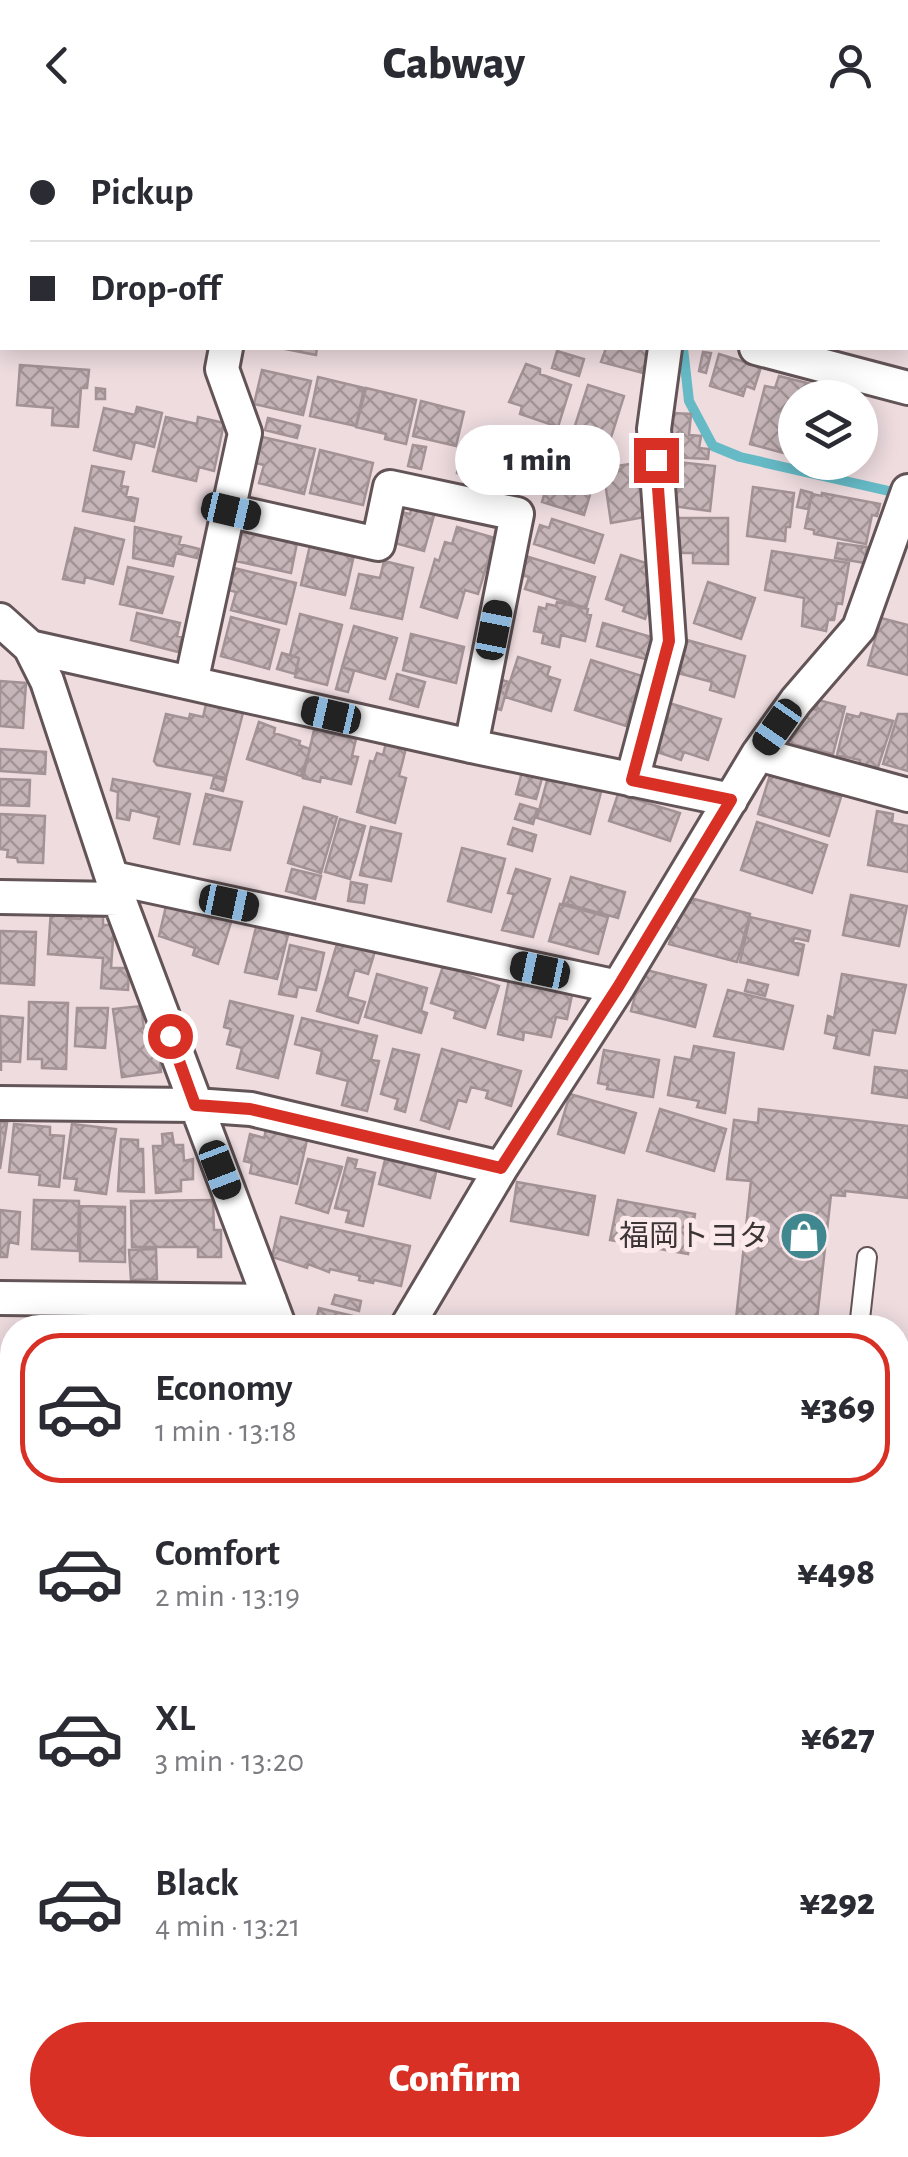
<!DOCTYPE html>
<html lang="en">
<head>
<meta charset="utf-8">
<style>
	body { margin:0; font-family:"Alegreya Sans","Noto Sans JP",sans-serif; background:#f2f2f3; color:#2b2b33; height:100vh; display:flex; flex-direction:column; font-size:38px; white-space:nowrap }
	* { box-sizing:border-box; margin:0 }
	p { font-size:32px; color:#7c7c81 }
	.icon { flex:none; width:55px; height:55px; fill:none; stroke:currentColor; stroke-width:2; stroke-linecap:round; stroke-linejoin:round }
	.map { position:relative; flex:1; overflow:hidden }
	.drawer { position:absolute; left:0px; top:1185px; width:910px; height:842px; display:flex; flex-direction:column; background:#fff; border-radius:40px 40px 0 0; box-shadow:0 5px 25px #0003 }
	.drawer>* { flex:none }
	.hud { position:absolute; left:0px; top:0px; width:910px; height:220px; box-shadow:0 5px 25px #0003; display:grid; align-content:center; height:220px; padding:0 30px; background:#fff }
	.fabs { position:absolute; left:778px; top:250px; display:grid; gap:20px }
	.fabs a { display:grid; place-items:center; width:100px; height:100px; border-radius:50%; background:#fff; box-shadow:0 5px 25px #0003; font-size:50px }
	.end { position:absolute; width:45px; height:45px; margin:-22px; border:12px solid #d93025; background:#fff; box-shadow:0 0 0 5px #fff }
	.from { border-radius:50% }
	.bubble { position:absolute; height:70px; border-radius:35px; background:#fff; box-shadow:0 5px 25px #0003; font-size:32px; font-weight:800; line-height:70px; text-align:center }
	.car { position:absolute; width:30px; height:60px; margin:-30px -15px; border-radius:12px; box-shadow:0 0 8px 2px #0007; background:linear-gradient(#222 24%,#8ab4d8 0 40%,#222 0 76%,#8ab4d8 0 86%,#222 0) }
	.hud b { display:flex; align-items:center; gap:35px; height:95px; font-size:38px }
	.hud b+b { border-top:2px solid #e1e1e2 }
	.hud i { width:25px; height:25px; background:#2b2b33 }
	ul { padding:18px 0 0; list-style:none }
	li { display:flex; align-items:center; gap:30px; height:150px; margin:0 20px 15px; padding:0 10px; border:5px solid transparent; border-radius:40px }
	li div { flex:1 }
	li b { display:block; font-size:38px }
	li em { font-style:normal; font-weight:800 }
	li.on { border-color:#d93025 }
	li>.icon { width:90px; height:90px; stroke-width:1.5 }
	.action { display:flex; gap:20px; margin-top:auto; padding:20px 30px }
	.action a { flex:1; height:115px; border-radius:60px; background:#d93025; color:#fff; font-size:40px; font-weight:800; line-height:115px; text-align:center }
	header { display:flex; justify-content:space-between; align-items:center; height:130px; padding:0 30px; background:#fff; font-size:45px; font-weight:800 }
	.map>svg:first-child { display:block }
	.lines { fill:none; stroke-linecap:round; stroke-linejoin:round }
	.stream { stroke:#65bac6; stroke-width:10 }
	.building { fill:url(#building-cross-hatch); stroke:#a39295; stroke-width:2.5 }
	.lane-casing { stroke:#635457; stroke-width:22 }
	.street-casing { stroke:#635457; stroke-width:38 }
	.secondary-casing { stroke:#635457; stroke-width:52 }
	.highway-casing { stroke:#635457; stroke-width:60 }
	.lane { stroke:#fff; stroke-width:18 }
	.street { stroke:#fff; stroke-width:32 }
	.secondary { stroke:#fff; stroke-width:48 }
	.highway { stroke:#fff; stroke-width:55 }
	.route { stroke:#d93025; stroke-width:12 }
	.labels { text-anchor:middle; stroke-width:10; stroke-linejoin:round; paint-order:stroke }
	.poi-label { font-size:30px; fill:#3c3536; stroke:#fbe9ec; text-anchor:end }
</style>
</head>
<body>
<header><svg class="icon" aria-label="back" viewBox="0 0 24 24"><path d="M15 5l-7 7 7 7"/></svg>Cabway<svg class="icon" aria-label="person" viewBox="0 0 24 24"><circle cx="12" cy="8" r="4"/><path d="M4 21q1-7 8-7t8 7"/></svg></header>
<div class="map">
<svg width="908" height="2027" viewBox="0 0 908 2027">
	<defs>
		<pattern id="building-cross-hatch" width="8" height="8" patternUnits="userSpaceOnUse" patternTransform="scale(2.5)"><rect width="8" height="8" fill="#c6b5b8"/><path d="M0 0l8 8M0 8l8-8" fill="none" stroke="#a29496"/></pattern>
	</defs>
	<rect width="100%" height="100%" fill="#eedcdf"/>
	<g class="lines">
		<!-- stream -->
		<path class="stream" d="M683 218 689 271 713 316 740 327 902 364"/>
	</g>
	<!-- building -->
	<path class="building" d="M739 0H805L738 2Z
		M856 0H908V8V2H855Z
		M280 218H317L316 225Z
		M606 218H650L643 243 601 232Z
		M557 221 584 229 579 246 552 238Z
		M703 222 711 223 706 243 699 241Z
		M719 224 761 237 754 259 746 256 743 266 710 256Z
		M526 234 540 239V244L571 255 558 297 520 284 522 276 509 272Z
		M20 235 89 240 87 258H81L78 297 52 295 53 278 17 275Z
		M262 240 311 251 303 285 254 274Z
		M779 246 815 255 812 268H795V326L750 314 765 256 775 258Z
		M318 247 364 258 356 296 310 286Z
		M588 255 624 266 608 317 572 305Z
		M837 255 862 263 860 269 833 268Z
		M96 258 105 259V269H96Z
		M366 258 416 270 406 314 385 309 386 304 356 297Z
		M421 271 464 282 456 316 413 306Z
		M137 277 162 283 154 317 135 312 131 329 94 320 104 278 135 285Z
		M860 279 868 282 860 307Z
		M672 283 691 284 689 305 701 306 699 318 709 319 708 329 669 327Z
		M166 287 197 294 198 287 224 293 214 341 199 337 196 351 153 341Z
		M268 288 300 296 297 308 265 300Z
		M258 306 315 319 304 364 259 353 264 335 252 332Z
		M532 309 590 327 584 348 594 351 584 385 542 372 550 345 523 336Z
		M413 315 426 317 421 339 408 336Z
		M466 317 494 327 486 352 457 343Z
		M320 320 373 333 363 375 310 363Z
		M678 332 715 336 710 381 672 376Z
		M637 333 645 387 611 393 603 338Z
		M92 336 124 342 121 356 128 357 126 366 138 369 134 391 83 381Z
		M753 357 794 363 790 397H786L785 411 747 406Z
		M801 360 812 363 808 379 797 377Z
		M822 363 880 374 877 386 872 385 866 414 814 404V400L805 398 812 364 822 366Z
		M413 372 436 378 424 421 387 411 396 381 410 384Z
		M676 388H728V434L693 433V423H676Z
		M552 389 603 405 594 433 534 414 540 395 549 398Z
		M243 396 298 408 291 443 236 431Z
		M135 397 181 407 179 414 199 419 197 428 176 423 173 436 133 428Z
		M457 397 495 408 478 464 465 460 457 488 421 477 435 429 439 431 445 412 452 414Z
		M75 398 124 410 113 454 85 447 84 453 63 449Z
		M838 413 867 417 865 433 835 428Z
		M310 415 354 425 345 465 301 455Z
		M772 421 849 433 842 474 837 473 834 490H828L826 501 802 496 804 468 765 460Z
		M522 425 595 447 586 478 525 459 529 447 516 444Z
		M621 425 652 435 646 454 656 457 645 489 623 481 625 476 606 469Z
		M384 431 413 438 402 489 351 478 359 444 380 448Z
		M128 437 173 447 162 483 120 474Z
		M234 438 296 453 286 494 231 480 236 462 229 460Z
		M708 452 755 468 741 509 694 493Z
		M557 472 588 479 587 484 591 485 585 511 561 505 559 517 542 513 544 503 534 501 539 477 546 479 547 474 556 476Z
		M137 483 180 493 177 506 182 507 178 522 131 510Z
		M300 484 342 495 327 555 295 547 299 528 290 525Z
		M231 487 279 500 269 539 221 526Z
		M881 488 908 495V545L868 535Z
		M603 493 655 508 649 530 597 516Z
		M354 496 397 508 385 549 342 537Z
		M411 504 464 517 456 553 403 540Z
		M687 510 745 526 734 567 710 560 712 552 678 543Z
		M282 523 299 528 295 544 277 539Z
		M518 527 550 537 547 546 560 550 551 581 505 567Z
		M591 530 642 546 626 596 575 580Z
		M342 537 354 541 348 562 336 559Z
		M397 544 425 552 418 577 390 569Z
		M495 548 509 552 501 580 487 576Z
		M0 551 26 553 23 598 0 596Z
		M207 570 244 579 226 648 157 635 154 631 166 584 189 589 190 584 203 587Z
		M818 570 845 577 833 624 788 613 794 590 806 577 816 580Z
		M666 572 721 589 708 630 684 622 681 630 651 620Z
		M861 583 893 591 877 640 859 635 860 630 837 625 847 584 859 587Z
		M898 584H908V641L883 634Z
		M259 592 275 598 274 603 300 611 299 615 310 619 301 646 247 629Z
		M314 600 356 609 352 626 358 627 351 654 321 647 320 652 303 648Z
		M386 613 406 618 399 646 406 648 395 693 357 682 370 631 374 632 377 623 383 625Z
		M0 619 46 622 45 644 0 641Z
		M522 642 542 648 536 669 516 664Z
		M770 645 841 667 829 706 758 684Z
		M214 647 226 650 223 661 211 658Z
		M548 647 601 662 590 704 537 688Z
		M0 649 30 650 29 676 0 675Z
		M113 649 190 664 179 714 154 708 159 687 131 680 129 690 117 688 118 662 111 660Z
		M206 664 242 672 230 720 194 714Z
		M618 664 680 683 670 711 609 691Z
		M520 674 537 679 533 694 515 689Z
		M304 677 337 687 321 743 288 733Z
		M877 681 893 684 892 693 908 696V742L868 735Z
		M0 684 45 686 43 733 18 732 17 728 7 727 8 720 0 719Z
		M340 689 365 696 350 749 325 742Z
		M757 692 827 715 812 763 741 740Z
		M371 697 401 704 391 751 360 745Z
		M513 698 536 705 532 721 508 714Z
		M462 718 505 729 491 782 448 771Z
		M292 739 321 746 315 769 286 761Z
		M516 739 550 749 533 807 502 800 514 764 508 763Z
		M571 747 625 762 618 788 563 773Z
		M351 752 367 755 364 773 348 771Z
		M851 765 907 776 899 816 843 805Z
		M694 769 750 784 737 832 669 814 681 770 693 773Z
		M178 772 232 789 218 834 193 825 195 818 159 806 166 776 175 779Z
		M560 774 608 787 598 824 549 811Z
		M51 780 67 781 66 788 81 789V782L103 784V795H114L111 838H129L128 860 101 858 103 828 48 824Z
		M750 787 810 801 808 811 794 808 793 812 804 815 798 845 740 832Z
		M258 789 290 797 277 849 245 842Z
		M0 801 36 802 34 855 0 853Z
		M339 807 376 818 368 844 355 840 347 867 365 872 358 893 317 881Z
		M290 815 324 823 316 860 298 857 296 867 279 864Z
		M445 830 465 837 463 844 499 856 485 898 454 888 456 881 431 873Z
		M642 839 706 855 695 897 631 881Z
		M377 844 427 858 421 881 427 883 421 903 365 887Z
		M842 844 906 855 895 903 873 900 869 925 834 918 837 906 825 903 828 886 834 888Z
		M510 845 522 847 521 854 572 865 567 889 556 887 551 907 524 902 523 910 498 904Z
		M748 850 768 855 765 866 745 861Z
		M728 860 793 876 783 919 714 906Z
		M230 871 293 886 278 948 237 938 242 918 227 914 231 899 224 897Z
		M29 872 68 873 66 939 42 938V929H28Z
		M141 876 144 899 150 898 153 920H159L161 942 122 947 113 879Z
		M77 878H108L105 918 75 916Z
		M0 886 23 888 20 932 1 931V941Z
		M302 888 377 906 371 930 379 931 367 981 342 975 348 951 317 943 322 921 295 914Z
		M694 916 734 923 725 983 697 977 699 971 668 965 675 927 691 930Z
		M393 919 419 925 405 982 395 979 398 969 381 964Z
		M442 919 521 941 511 976 486 968 488 961 471 957 466 972 458 970 449 999 421 990Z
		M604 920 659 930 653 967 607 959 608 955 598 953Z
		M875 937 908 941V968L872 963Z
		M570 964 636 983 624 1023 558 1004Z
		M660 979 726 999 714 1041 647 1021Z
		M759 979 908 996V1068L845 1061V1066L831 1065 816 1198H735L751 1051 727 1049 734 990 758 993Z
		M0 992 7 993 0 1039Z
		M14 994 50 997V1005L64 1006 59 1057 39 1055 40 1045 9 1042Z
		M72 994 116 999 106 1064 75 1060 77 1049 64 1048Z
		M266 1000 307 1010 297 1054 250 1043 252 1033 244 1031 250 1004 264 1008Z
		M172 1003 174 1015H183L184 1031 193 1029V1049L181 1050V1061L156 1063 153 1016H163L162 1004Z
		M121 1009 138 1010V1019H143L144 1062 118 1061Z
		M387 1022 438 1034 430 1068 379 1054Z
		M348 1028 357 1030 355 1038 375 1043 363 1096 346 1092 349 1081 335 1078Z
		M308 1029 342 1037 328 1083 296 1073Z
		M517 1052 595 1066 588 1105 511 1091Z
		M34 1070 79 1071 78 1121 32 1119Z
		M213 1070 214 1100H221V1127H198V1117H132L131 1071Z
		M618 1070 695 1084 688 1124 610 1110Z
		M80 1076 125 1077V1132L80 1131Z
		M0 1080 20 1082 18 1114 9 1112 7 1127H0Z
		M281 1087 410 1116 401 1156 374 1150 373 1153 359 1150 360 1146 330 1139 329 1142 308 1134 307 1138 272 1127Z
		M156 1119 157 1149 131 1150 129 1120Z
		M335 1165 361 1171 359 1181 332 1174Z
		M319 1178 370 1190 368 1198H314Z
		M505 1187 532 1193 531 1198H502Z
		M106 1190H140V1198H106Z
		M184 1190 229 1191V1198H184Z
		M0 1268H12V1311H1Z
		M5 1394 12 1395V1427H3Z
		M898 1429 908 1432 898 1471Z
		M0 1436H12V1506L0 1505V1469H7V1462H0Z
		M10 1542H12V1636L0 1635V1580H3L6 1547Z
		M898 1677 908 1680V1721L898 1718Z
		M898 1739 908 1741 905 1781 898 1780Z
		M902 1818 908 1819V1870L898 1867V1838Z
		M898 1881 908 1883V1905L903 1904 898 1931Z
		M898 1959 908 1961V1985L903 1984 898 2005Z
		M5 1986 12 1988V2015H59L57 2027H25L0 2021Z
		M470 2015H514L512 2027H469Z"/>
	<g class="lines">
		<!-- lane casing -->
		<g class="lane-casing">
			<path id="lane" d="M859 1198 867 1127"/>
		</g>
		<!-- street casing -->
		<g class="street-casing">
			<path id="street" d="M705 2V0
				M830 2 831 0
				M0 124V154
				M756 218 908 258
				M231 381 378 414 390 357 517 384 471 616
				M0 490 30 517 47 551 119 769 280 1198
				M30 517 471 616 731 670
				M191 553 245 303 222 239 226 218
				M758 624 908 665
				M632 650 669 511 654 299 665 218
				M113 748 618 857
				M0 767 119 769
				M0 973 195 975 251 979 501 1038
				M0 1168 270 1171
				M406 1198 501 1038 618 857 758 624 796 571 859 498 908 361
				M0 1365H12
				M898 1529 908 1491
				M898 1590 908 1593
				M898 1802 908 1804
				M792 2015 836 2027"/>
		</g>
		<!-- secondary casing -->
		<g class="secondary-casing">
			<path id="secondary" d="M898 1351 908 1344"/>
		</g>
		<!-- highway casing -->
		<g class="highway-casing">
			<path id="highway" d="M0 1811 12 1828
				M0 1883 12 1892
				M195 2015 213 2027
				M298 2015 315 2027"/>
		</g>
		<!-- lane -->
		<use href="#lane" class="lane"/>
		<!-- street -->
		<use href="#street" class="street"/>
		<!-- secondary -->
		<use href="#secondary" class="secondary"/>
		<!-- highway -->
		<use href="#highway" class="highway"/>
	</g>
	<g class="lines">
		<!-- route -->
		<path class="route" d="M170 906 195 975 250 979 501 1038 618 857 731 670 632 650 669 511 656 330"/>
	</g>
	<!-- icons -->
	<defs>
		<g id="shop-disc" transform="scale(2.5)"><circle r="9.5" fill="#408790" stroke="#fbe9ec"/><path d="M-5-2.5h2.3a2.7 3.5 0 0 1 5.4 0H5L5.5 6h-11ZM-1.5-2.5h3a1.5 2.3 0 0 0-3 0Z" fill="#fff"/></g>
	</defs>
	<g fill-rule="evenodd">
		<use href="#shop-disc" x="804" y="1106"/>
	</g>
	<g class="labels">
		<!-- poi labels -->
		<g class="poi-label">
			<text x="769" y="1116">福岡トヨタ</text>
		</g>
	</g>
</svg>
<div class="fabs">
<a><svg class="icon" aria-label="layers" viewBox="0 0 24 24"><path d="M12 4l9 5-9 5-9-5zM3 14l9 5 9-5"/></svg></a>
</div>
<i class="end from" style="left:170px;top:906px"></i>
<i class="end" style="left:656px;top:330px"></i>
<div class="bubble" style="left:455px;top:295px;width:165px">1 min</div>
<i class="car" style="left:231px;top:381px;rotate:103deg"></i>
<i class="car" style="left:494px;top:500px;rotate:11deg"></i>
<i class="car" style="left:331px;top:585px;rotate:283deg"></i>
<i class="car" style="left:777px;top:597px;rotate:215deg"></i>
<i class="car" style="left:229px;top:773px;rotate:102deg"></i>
<i class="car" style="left:540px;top:840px;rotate:282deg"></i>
<i class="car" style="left:220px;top:1040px;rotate:159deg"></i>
<div class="hud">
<b><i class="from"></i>Pickup</b>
<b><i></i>Drop-off</b>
</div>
<section class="drawer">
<ul>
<li class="on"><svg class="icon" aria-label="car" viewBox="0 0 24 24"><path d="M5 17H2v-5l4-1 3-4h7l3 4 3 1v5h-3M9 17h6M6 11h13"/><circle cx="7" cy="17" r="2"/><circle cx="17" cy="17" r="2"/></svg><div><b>Economy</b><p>1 min · 13:18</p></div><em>¥369</em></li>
<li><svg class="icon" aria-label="car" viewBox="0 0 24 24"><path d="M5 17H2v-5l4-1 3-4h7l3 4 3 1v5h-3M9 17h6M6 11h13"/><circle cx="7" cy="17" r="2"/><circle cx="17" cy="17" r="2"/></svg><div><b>Comfort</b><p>2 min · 13:19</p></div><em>¥498</em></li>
<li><svg class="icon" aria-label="car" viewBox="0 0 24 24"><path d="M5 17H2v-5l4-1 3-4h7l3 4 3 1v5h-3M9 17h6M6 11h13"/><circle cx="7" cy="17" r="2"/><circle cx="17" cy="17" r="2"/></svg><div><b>XL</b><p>3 min · 13:20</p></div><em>¥627</em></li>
<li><svg class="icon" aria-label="car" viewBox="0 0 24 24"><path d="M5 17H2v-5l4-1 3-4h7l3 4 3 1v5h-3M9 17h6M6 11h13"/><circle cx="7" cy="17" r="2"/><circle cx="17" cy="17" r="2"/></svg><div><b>Black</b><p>4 min · 13:21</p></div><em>¥292</em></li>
</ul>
<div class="action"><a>Confirm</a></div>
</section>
</div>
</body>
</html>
